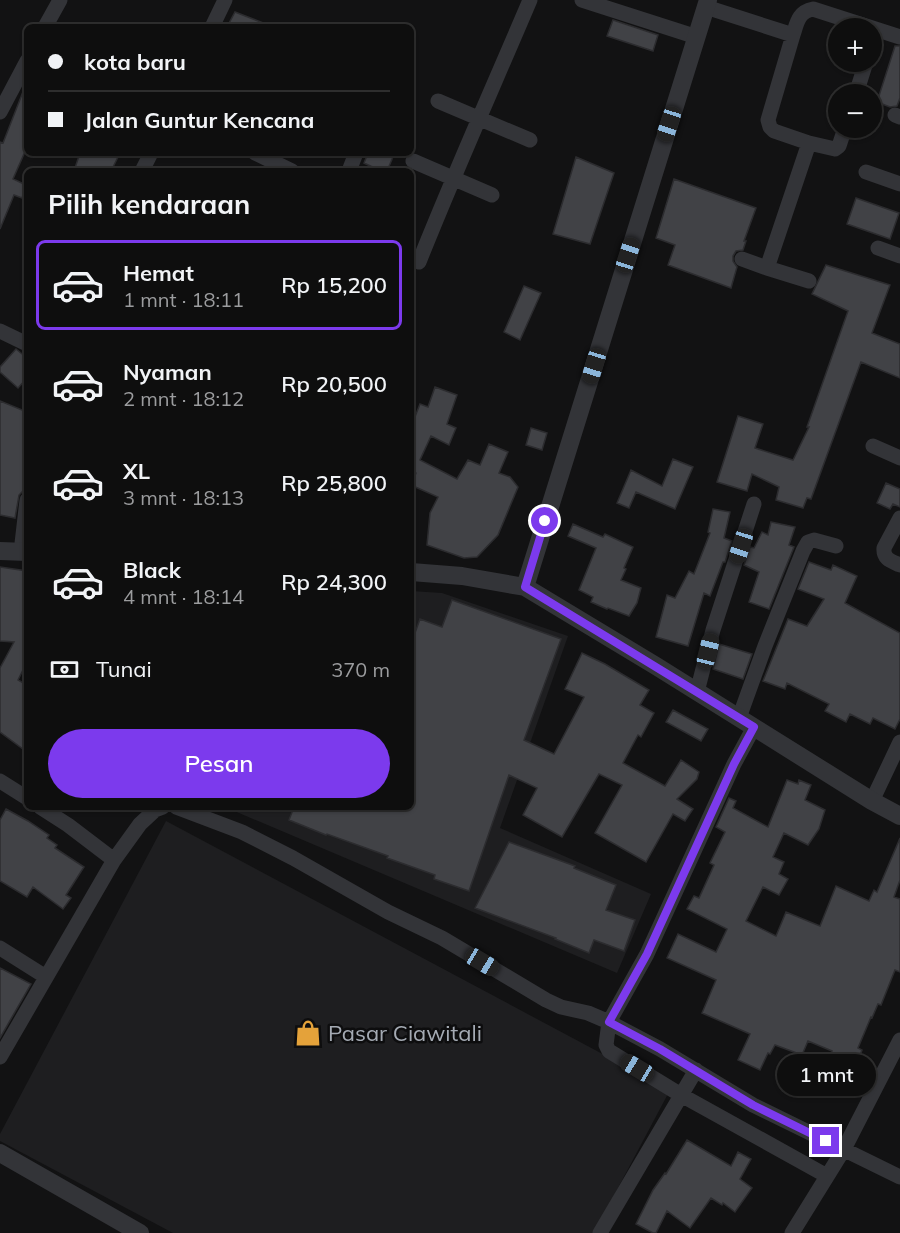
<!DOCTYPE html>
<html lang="id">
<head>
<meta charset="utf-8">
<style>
	body { margin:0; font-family:Mulish,sans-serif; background:#171717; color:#f1f3f6; height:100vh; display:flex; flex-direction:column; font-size:22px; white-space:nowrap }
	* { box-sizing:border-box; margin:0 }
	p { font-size:20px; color:#9b9c9e }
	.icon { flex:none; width:33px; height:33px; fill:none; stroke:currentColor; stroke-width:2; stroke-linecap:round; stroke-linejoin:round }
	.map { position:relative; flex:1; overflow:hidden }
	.panel { position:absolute; left:24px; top:168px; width:390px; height:642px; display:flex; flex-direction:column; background:#0e0e0e; border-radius:9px; box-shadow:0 2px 4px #0004,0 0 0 2px #2e2e2e }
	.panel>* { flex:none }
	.hud { position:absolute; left:24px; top:24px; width:390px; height:132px; border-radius:9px; box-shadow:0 2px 4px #0004,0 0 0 2px #2e2e2e; display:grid; align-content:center; height:132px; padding:0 24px; background:#0e0e0e }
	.controls { position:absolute; left:828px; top:18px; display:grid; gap:12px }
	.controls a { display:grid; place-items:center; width:54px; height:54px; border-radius:50%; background:#0e0e0e; box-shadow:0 2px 4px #0004,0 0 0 2px #2e2e2e; font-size:30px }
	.end { position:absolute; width:27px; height:27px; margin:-14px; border:8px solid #7c3aed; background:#fff; box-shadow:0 0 0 3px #fff }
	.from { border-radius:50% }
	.bubble { position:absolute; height:42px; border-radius:21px; background:#0e0e0e; box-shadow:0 2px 4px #0004,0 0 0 2px #2e2e2e; font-size:20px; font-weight:600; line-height:42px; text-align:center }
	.car { position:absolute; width:18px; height:36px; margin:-18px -9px; border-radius:8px; box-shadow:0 0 4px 2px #0007; background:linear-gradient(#222 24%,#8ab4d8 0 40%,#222 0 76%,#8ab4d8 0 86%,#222 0) }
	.hud b { display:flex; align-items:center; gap:21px; height:57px; font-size:22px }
	.hud b+b { border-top:2px solid #2e2e2e }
	.hud i { width:15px; height:15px; background:#f1f3f6 }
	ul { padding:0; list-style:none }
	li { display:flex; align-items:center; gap:18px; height:90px; margin:0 12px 9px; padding:0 12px; border:3px solid transparent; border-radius:9px }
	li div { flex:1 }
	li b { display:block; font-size:22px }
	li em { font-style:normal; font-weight:600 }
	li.selected { border-color:#7c3aed }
	li>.icon { width:54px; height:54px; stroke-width:1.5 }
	h2 { padding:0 24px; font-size:27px; line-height:72px }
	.pay { display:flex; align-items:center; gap:15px; height:66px; padding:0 24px; font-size:22px }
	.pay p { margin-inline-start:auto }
	.button { display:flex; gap:12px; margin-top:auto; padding:12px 24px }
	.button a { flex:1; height:69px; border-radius:36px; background:#7c3aed; color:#fff; font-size:24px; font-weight:600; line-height:69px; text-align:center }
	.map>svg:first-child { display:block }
	.built { fill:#1e1e20 }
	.building { fill:#414246; stroke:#2c2c2f; stroke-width:1.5 }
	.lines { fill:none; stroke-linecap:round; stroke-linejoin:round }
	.minor { stroke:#333438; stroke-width:15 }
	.tertiary { stroke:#333438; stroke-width:18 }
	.route { stroke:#7c3aed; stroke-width:8 }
	.labels { text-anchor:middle; stroke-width:5; stroke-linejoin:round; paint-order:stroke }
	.poi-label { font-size:22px; fill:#a4aab3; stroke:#0d0d0e; text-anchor:start }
</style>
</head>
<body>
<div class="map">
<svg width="900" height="1233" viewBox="0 0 900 1233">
	<rect width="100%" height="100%" fill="#121213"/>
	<!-- built -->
	<path class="built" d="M411 591 442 593 568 636 500 828 651 894 617 973 225 807H411Z
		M166 821 670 1090 594 1233H173L0 1141V1134Z"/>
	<!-- building -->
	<path class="building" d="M235 12 271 26V27H227Z
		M613 20 658 35 653 51 607 36Z
		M895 46H900V98L897 106 890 107 877 102Z
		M26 84 27 147 13 179 26 185 22 198 14 195 0 229V142L3 143Z
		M80 153H120L111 171H74Z
		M368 153H384L393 157 387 171H381L364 163Z
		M576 157 614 173 590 244 553 234Z
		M674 179 756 208 744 241H746L743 250 736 251 733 256V261L737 267 731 288 668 265 675 245 656 238Z
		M856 198 899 213 890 239 847 224Z
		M826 265 890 285 872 333 900 344V378L861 362 811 499 807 498 803 508 776 500 779 487 752 474 747 491 717 482 738 416 763 424 755 448 793 460 809 427H807L848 311 812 294Z
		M524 286 541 293 520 340 504 332Z
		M16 349 27 358V378L18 388 0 372V367Z
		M435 387 457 395 447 424 456 428 449 445 431 436 420 460 457 479 468 460 480 465 489 444 508 452 499 473 510 477 518 487 498 535 477 557 464 558 427 545 430 513 438 497 411 485 416 473 414 472 411 478V427L420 404 428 407Z
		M0 401 27 412V490L23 491 19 495 15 518 0 515Z
		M531 428 547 433 542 450 526 445Z
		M673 459 693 467 675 509 636 492 629 508 617 503 631 470 662 486Z
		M886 483 900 489V507L893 504 890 509 877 503Z
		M713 509 730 512 724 538 732 541 725 562H723L710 596 704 593 688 646 656 637 667 595 675 598 689 571 694 574 710 533 708 532Z
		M771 522 795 527 789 545 794 547 769 609 749 602 759 572 744 565 750 547 754 548 762 532 768 535Z
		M573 524 603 537 605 534 633 547 624 568 626 569 621 580 641 588 637 603 629 616 608 608 607 609 591 602 593 597 579 590 596 548 568 536Z
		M809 562 831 570 833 565 857 576 845 603 900 633V719L895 729 873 718 870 724 850 714 846 722 825 711 829 704 787 683 785 689 763 681 788 619 807 626 824 599 798 589Z
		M0 567 27 571V662L18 680 27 685V752L0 732V668L14 642 0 641Z
		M452 600 561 639 524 740 554 754 584 697 565 689 582 653 605 664 649 690 640 705 654 713 641 737 638 735 623 763 665 786 681 760 699 772 697 779 677 799 693 809 685 821 673 814 646 862 595 833 622 785 599 774 562 837 523 815 537 788 509 775 469 891 434 879 435 875 387 858 388 856 327 834 326 835 289 820 294 807H411V644L420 619 442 627Z
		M719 644 752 654 743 679 713 669Z
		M673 710 708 729 701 741 666 722Z
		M787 780 798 784 799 780 811 785 805 800 825 810 819 829 808 845 784 833 773 857 784 862 779 874 788 879 779 895 763 887 746 921 776 936 786 912 820 926 836 886 869 901 874 890 877 892 900 838V880L894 897 900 899V972L895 970 881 1005 878 1004 872 1018 871 1017 858 1048 862 1050 854 1071 828 1061 832 1051 808 1041 802 1055 775 1045 770 1054 768 1053 760 1070 738 1060 750 1034 702 1013 716 980 667 958 678 934 716 952 727 929 687 909 694 896 699 898 714 865 710 863 725 832 716 827 729 798 736 801 733 808 768 827Z
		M6 809 28 821 49 835 47 838 57 845 55 848 84 867 66 895 71 898 63 909 33 887 27 897 0 881V820Z
		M509 842 575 866 574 868 616 885 606 910 635 920 624 951 594 940 589 953 555 939 556 938 475 908Z
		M0 968 31 984 0 1038Z
		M687 1140 731 1166 738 1152 751 1159 740 1179 752 1188 735 1212 723 1203 722 1205 711 1198 690 1228 667 1211 656 1233H653L636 1224 653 1190 665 1173 666 1174Z"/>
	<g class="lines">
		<!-- minor -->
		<path class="minor" d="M582 0 697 37
			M706 7 793 35C797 23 798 12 813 9L900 37
			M45 27 60 0
			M212 27 225 0
			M793 35 768 120 770 127 774 131 809 143 835 149 839 146 845 128
			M872 45 876 30
			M856 94 866 62
			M438 101 530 140
			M0 112 27 61
			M895 115 900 117
			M255 153 292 171
			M413 161 492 195
			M142 171 151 153
			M349 171 356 153
			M866 172 900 184
			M878 248 900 256
			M742 259 767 268
			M419 262C454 174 493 87 530 0
			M809 281 767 268 809 143
			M0 331 27 344
			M873 446 900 458
			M900 518 884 548C883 559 891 561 900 565
			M21 552 27 500
			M697 692 713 630 754 504
			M739 718 765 646 803 551 808 542 814 540 836 546
			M754 727 734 764 647 954 609 1022 606 1045 609 1051 681 1095 827 1176
			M0 781 27 798
			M872 801 900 742
			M40 807 68 825 114 860
			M176 807 242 832 293 858 388 912 442 938 546 1000 561 1007 588 1013 609 1022 660 1049 753 1105 900 1177
			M0 948 46 977
			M0 1057 114 860 140 824 155 810 163 807
			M600 1233 696 1070
			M792 1233 844 1149 900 1040"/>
		<!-- tertiary -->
		<path class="tertiary" d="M0 551 27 552
			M411 572 462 576 525 587 656 666 872 801 900 816
			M525 587 708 0
			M0 1153 140 1233"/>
	</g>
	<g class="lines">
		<!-- route -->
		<path class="route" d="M545 521 525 587 754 727 734 764 647 954 609 1022 660 1049 753 1105 826 1141"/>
	</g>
	<!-- icons -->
	<defs>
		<g id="shop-bare" transform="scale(2.07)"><path d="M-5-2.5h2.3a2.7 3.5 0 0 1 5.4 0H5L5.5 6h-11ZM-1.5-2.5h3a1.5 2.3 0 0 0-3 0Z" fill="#e4a23a" stroke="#0d0d0e" stroke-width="2.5" paint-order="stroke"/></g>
	</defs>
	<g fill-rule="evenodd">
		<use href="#shop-bare" x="308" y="1033"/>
	</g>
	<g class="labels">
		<!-- poi labels -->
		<g class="poi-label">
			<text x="328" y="1041">Pasar Ciawitali</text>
		</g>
	</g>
</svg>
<div class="controls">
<a>+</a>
<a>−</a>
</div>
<i class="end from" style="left:545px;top:521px"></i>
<i class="end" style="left:826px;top:1141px"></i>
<div class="bubble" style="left:777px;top:1054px;width:99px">1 mnt</div>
<i class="car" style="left:669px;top:124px;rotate:198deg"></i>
<i class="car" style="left:628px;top:255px;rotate:18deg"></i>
<i class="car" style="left:594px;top:366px;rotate:197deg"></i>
<i class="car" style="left:741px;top:546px;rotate:198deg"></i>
<i class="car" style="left:708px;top:651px;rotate:14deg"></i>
<i class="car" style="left:482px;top:962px;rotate:121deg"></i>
<i class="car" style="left:637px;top:1068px;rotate:301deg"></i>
<div class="hud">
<b><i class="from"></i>kota baru</b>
<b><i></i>Jalan Guntur Kencana</b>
</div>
<section class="panel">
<h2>Pilih kendaraan</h2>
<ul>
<li class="selected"><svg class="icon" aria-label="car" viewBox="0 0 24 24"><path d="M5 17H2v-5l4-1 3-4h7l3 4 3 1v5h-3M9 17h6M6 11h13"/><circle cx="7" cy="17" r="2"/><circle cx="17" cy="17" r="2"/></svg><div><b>Hemat</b><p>1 mnt · 18:11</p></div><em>Rp 15,200</em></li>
<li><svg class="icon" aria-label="car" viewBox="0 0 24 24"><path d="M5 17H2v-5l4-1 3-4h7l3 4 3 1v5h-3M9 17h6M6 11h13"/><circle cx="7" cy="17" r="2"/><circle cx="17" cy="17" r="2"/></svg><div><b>Nyaman</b><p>2 mnt · 18:12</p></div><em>Rp 20,500</em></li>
<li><svg class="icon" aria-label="car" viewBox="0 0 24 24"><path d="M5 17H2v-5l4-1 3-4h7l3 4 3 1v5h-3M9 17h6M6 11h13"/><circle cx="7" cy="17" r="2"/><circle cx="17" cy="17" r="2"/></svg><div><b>XL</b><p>3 mnt · 18:13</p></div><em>Rp 25,800</em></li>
<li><svg class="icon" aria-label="car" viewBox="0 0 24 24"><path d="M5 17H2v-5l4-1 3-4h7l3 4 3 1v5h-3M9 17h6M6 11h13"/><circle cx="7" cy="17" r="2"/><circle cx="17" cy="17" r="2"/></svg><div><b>Black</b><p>4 mnt · 18:14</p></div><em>Rp 24,300</em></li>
</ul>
<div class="pay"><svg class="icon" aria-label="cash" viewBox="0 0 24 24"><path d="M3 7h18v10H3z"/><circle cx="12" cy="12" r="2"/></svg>Tunai<p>370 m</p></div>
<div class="button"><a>Pesan</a></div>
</section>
</div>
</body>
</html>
